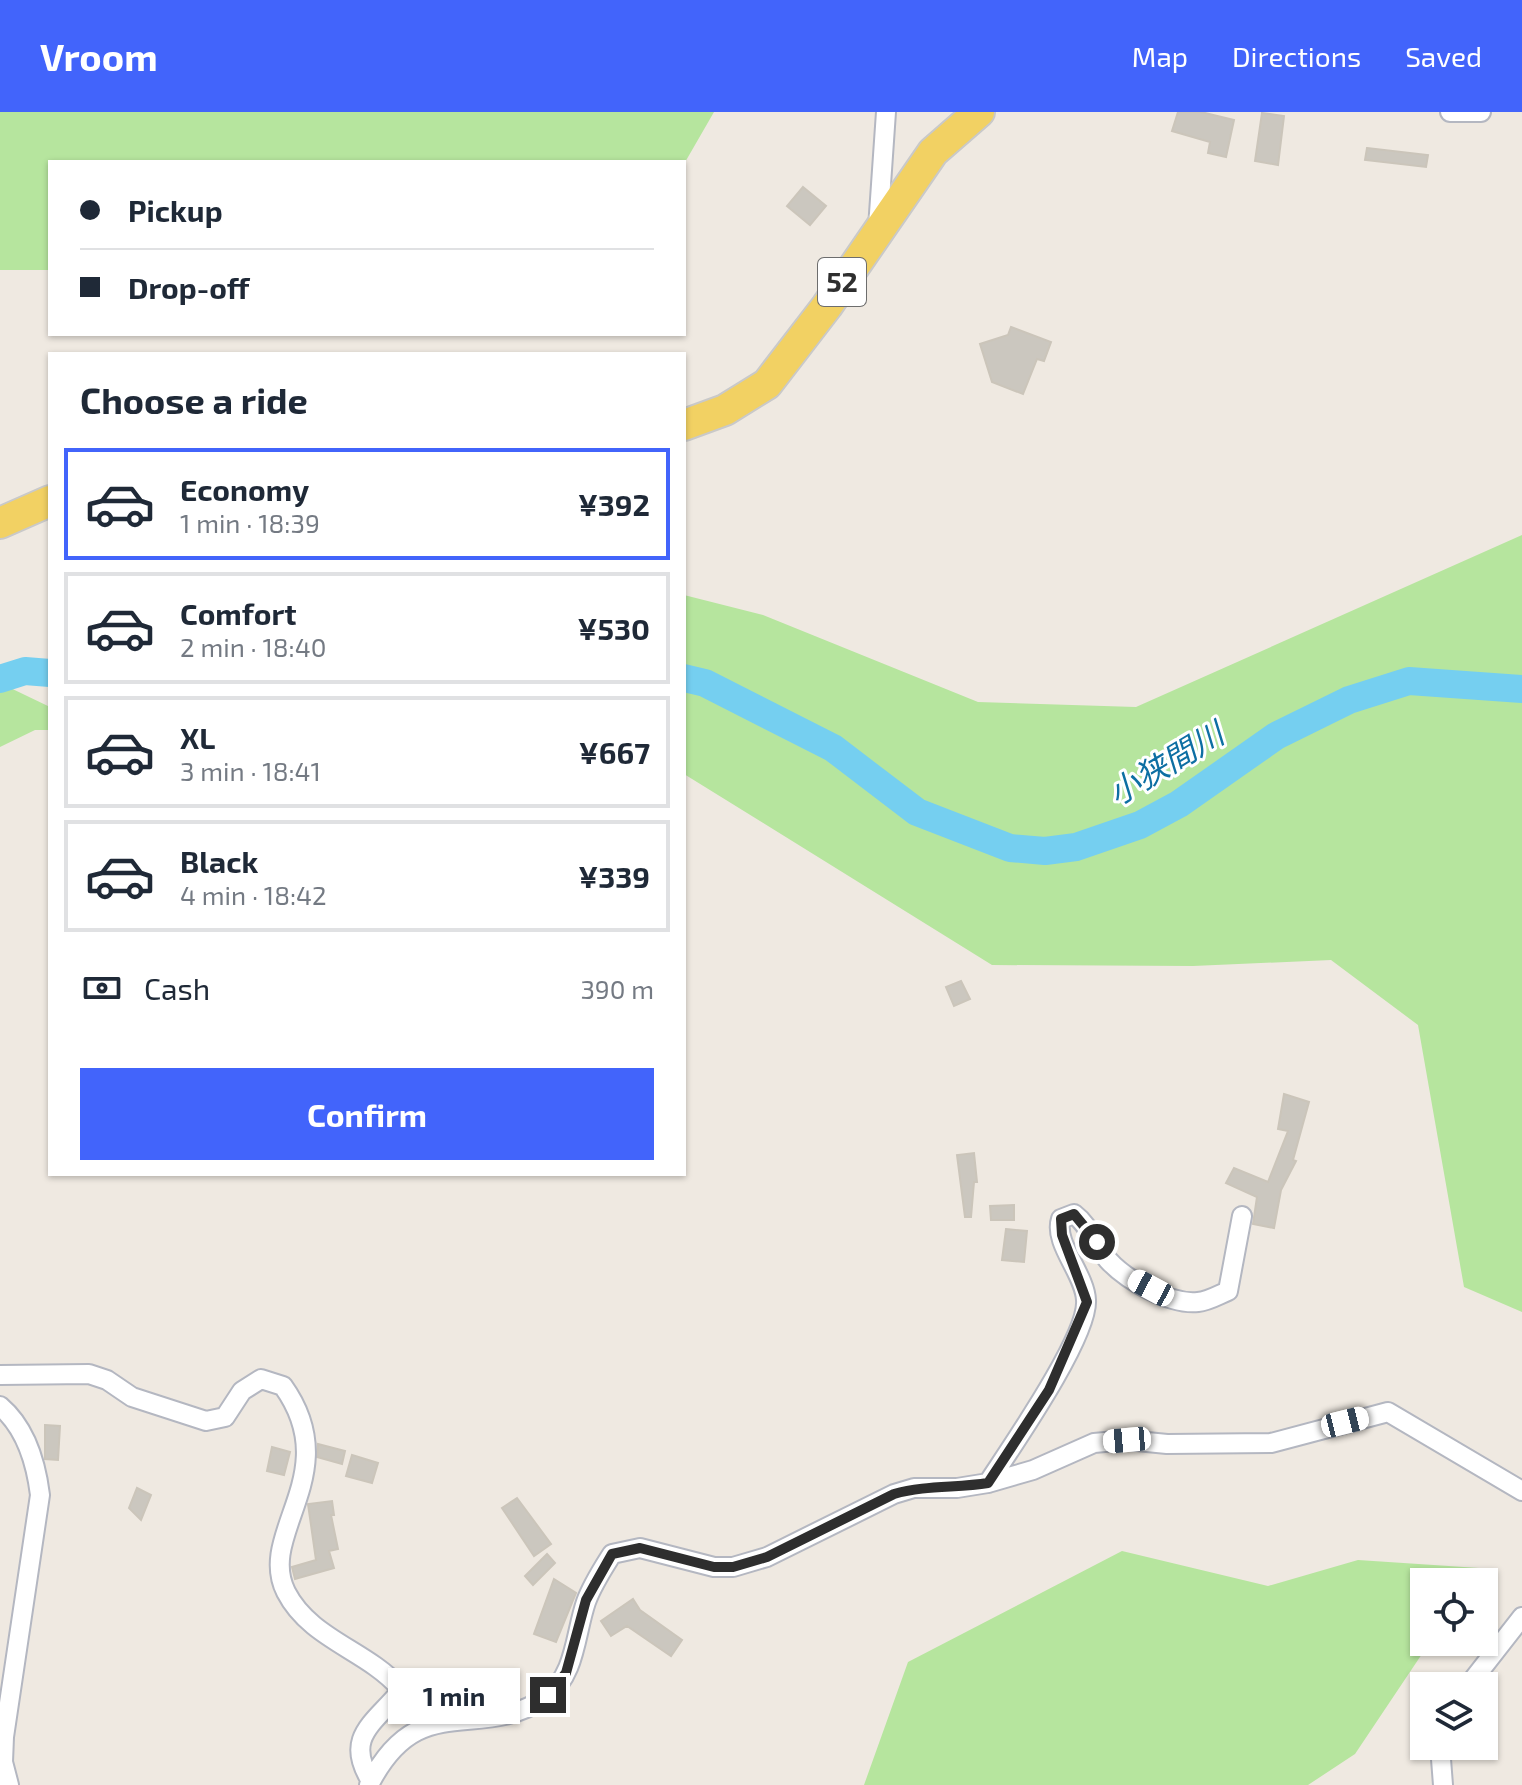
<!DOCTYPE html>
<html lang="en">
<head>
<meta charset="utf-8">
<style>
	body { margin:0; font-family:"Exo 2","Noto Sans JP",sans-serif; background:#f6f6f7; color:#1f2937; height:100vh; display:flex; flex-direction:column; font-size:30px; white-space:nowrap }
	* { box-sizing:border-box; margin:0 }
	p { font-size:26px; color:#747a83 }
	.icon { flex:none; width:44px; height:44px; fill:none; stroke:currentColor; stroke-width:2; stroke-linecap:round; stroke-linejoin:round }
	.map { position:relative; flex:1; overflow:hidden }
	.panel { position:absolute; left:48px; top:240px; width:638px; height:824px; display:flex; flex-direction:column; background:#fff; border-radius:0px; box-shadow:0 2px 6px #0004 }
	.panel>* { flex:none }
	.top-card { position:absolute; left:48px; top:48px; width:638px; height:176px; border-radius:0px; box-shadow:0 2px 6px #0004; display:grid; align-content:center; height:176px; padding:0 32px; background:#fff }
	.tools { position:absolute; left:1410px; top:1456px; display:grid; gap:16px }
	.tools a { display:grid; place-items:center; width:88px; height:88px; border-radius:0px; background:#fff; box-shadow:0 2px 6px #0004; font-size:40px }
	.end { position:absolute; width:36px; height:36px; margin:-18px; border:10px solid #2e2e2e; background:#fff; box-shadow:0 0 0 4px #fff }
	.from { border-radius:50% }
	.bubble { position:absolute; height:56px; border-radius:0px; background:#fff; box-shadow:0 2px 6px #0004; font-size:26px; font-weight:700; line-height:56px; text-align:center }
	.car { position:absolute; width:24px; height:48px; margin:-24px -12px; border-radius:10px; box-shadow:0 0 6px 2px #0007; background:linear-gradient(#fff 24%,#345 0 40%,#fff 0 76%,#345 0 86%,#fff 0) }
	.top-card b { display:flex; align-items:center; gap:28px; height:76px; font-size:30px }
	.top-card b+b { border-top:2px solid #e0e1e3 }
	.top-card i { width:20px; height:20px; background:#1f2937 }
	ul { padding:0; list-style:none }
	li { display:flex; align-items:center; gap:24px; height:112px; margin:0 16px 12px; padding:0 16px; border:4px solid #e0e1e3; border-radius:0px }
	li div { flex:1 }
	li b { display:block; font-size:30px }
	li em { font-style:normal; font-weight:700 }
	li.on { border-color:#4264fb }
	li>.icon { width:72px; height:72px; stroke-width:1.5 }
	h2 { padding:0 32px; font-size:36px; line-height:96px }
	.pay { display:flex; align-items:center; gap:20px; height:88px; padding:0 32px; font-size:30px }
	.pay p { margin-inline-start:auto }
	.cta { display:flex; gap:16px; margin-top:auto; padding:16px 32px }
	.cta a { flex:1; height:92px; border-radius:0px; background:#4264fb; color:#fff; font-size:32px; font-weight:700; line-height:92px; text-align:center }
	header { display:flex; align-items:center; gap:48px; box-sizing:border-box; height:112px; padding:0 40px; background:#4264fb; color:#fff }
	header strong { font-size:38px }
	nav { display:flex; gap:44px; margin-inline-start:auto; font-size:28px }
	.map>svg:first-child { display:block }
	.green { fill:#b6e59e }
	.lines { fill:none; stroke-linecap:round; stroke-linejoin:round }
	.river { stroke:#75cff0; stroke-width:28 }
	.building { fill:#cbc7bf; stroke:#cbc5ba; stroke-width:2 }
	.street-casing { stroke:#b4b7c1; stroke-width:22 }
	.primary-casing { stroke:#c9c9c9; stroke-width:34 }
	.street { stroke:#fff; stroke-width:18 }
	.primary { stroke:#f2d163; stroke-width:30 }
	.route { stroke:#2e2e2e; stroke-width:10 }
	.labels { text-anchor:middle; stroke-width:6; stroke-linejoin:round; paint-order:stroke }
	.shield { fill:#fff; stroke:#6d6d6d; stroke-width:2 }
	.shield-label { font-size:28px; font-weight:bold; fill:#2e2e2e }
	.water-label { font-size:32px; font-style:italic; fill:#0d6fa3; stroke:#fff }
</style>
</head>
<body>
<header>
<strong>Vroom</strong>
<nav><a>Map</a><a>Directions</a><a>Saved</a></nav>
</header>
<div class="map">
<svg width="1522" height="1673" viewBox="0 0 1522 1673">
	<rect width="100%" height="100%" fill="#efe9e1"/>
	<!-- green -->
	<path class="green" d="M0 0H714L684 52 50 50V158H0Z
		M1522 423V1200L1464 1175 1418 913 1331 848 1193 854 992 853 684 662V483L763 503 978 590 1136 595Z
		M0 571 50 595V618H35L0 635Z
		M1122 1439 1268 1474 1358 1448 1479 1456 1469 1470H1424V1530H1430L1355 1642 1308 1673H864L908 1550Z"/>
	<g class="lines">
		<!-- river -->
		<path class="river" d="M684 566 705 571 833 636 917 700 1010 736 1045 739 1076 735 1140 713 1179 692 1276 624 1349 588 1409 569 1522 577
			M0 567 25 559 50 561"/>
	</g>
	<!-- building -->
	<path class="building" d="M1178 0H1201L1234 8 1226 45 1208 41 1210 30 1172 19Z
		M1262 1 1284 4 1278 53 1255 49Z
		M1367 36 1428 43 1426 55 1365 48Z
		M803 75 826 94 810 113 787 94Z
		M1011 215 1051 230 1044 249 1037 247 1023 282 992 270 980 232 1008 223Z
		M961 869 970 887 954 894 946 875Z
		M1284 982 1309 990 1293 1048 1296 1049 1281 1078 1274 1116 1253 1112 1257 1085 1226 1071 1234 1056 1268 1070 1288 1019 1278 1017Z
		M974 1041 977 1070H974L971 1105H965L957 1043Z
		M1014 1093V1108H991L990 1094Z
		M1006 1117 1027 1119 1024 1150 1002 1148Z
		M45 1313 60 1314 58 1348 45 1347Z
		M318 1332 345 1339 342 1352 317 1345Z
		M272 1335 290 1340 284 1363 267 1359Z
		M352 1343 378 1351 372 1371 346 1364Z
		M137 1376 151 1383 141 1408 129 1396Z
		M517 1386 551 1432 534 1444 502 1396Z
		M332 1389 334 1403H331L338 1437 329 1439 334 1456 295 1467 292 1455 316 1448 308 1392Z
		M547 1442 555 1451 533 1473 525 1464Z
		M554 1467 576 1481 556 1530 534 1522Z
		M633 1487 640 1498 682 1528 671 1544 627 1514 611 1524 601 1509Z"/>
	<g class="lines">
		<!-- street casing -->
		<g class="street-casing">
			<path id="street" d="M1450 0H1481
				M878 116 886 0
				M0 1263 89 1262 107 1268 132 1285 206 1309 225 1305 242 1279 261 1267 283 1274C346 1362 256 1421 286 1480 310 1527 366 1538 399 1575V1581C373 1612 344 1626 371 1669
				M0 1294C26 1316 36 1351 40 1383L4 1625 3 1650 9 1673
				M988 1371C1010 1337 1089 1224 1086 1188 1085 1162 1053 1131 1061 1107L1074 1102C1090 1114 1095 1133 1108 1148 1126 1168 1170 1193 1198 1190 1209 1189 1218 1183 1228 1179L1242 1104
				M1468 1574 1522 1505
				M1440 1634 1443 1673
				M369 1673C419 1574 479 1632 546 1585 576 1563 575 1522 586 1490 592 1473 602 1458 612 1442L640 1436 714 1455H733L767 1445 894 1382 914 1376H957L988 1371 1033 1358 1094 1331 1127 1328 1167 1332 1271 1331 1388 1300 1522 1379"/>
		</g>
		<!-- primary casing -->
		<g class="primary-casing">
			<path id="primary" d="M684 313 725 298 767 272 827 194 933 40 979 0
				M0 411 50 389"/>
		</g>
		<!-- street -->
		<use href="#street" class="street"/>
		<!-- primary -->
		<use href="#primary" class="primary"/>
	</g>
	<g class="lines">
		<!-- route -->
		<path class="route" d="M548 1583 566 1561 586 1488 612 1442 640 1436 714 1455H733L767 1445 894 1382C925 1373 957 1376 988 1371L1049 1278 1087 1190 1062 1123 1061 1107 1074 1102 1097 1130"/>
	</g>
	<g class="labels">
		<!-- shield labels -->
		<rect class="shield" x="818" y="146" width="48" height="48" rx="6"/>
		<g class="shield-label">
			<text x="842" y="180">52</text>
		</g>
		<!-- water labels -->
		<g class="water-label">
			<text transform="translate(1166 652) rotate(-31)" y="11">小狭間川</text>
		</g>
	</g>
</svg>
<div class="tools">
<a><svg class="icon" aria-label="locate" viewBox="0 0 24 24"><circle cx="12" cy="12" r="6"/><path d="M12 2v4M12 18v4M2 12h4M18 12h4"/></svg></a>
<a><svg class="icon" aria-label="layers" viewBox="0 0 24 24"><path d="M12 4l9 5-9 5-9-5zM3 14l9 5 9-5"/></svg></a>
</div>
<i class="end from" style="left:1097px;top:1130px"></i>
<i class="end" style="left:548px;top:1583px"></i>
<div class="bubble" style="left:388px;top:1556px;width:132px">1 min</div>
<i class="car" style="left:1151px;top:1176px;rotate:298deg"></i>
<i class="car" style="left:1345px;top:1310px;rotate:76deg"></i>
<i class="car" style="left:1127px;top:1328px;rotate:265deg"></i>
<div class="top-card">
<b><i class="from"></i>Pickup</b>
<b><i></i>Drop-off</b>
</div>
<section class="panel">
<h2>Choose a ride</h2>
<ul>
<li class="on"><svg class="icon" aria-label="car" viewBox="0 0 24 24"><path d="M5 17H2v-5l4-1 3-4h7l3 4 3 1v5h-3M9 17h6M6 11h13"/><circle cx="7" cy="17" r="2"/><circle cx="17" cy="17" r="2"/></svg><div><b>Economy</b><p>1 min · 18:39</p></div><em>¥392</em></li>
<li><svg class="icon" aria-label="car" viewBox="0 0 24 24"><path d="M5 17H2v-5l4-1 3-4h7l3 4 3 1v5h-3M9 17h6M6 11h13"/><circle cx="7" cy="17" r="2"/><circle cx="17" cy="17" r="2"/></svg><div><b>Comfort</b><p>2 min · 18:40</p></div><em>¥530</em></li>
<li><svg class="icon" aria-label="car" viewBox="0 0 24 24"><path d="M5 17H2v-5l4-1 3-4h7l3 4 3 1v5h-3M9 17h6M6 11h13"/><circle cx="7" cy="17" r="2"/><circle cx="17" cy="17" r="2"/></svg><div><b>XL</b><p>3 min · 18:41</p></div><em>¥667</em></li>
<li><svg class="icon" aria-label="car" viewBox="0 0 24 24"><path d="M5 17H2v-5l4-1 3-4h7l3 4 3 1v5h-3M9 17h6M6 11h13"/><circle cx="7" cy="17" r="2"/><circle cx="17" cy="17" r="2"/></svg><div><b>Black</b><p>4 min · 18:42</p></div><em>¥339</em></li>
</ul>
<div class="pay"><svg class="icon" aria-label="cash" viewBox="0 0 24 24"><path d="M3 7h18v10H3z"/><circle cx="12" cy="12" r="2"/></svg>Cash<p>390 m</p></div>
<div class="cta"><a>Confirm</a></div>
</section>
</div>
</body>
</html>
